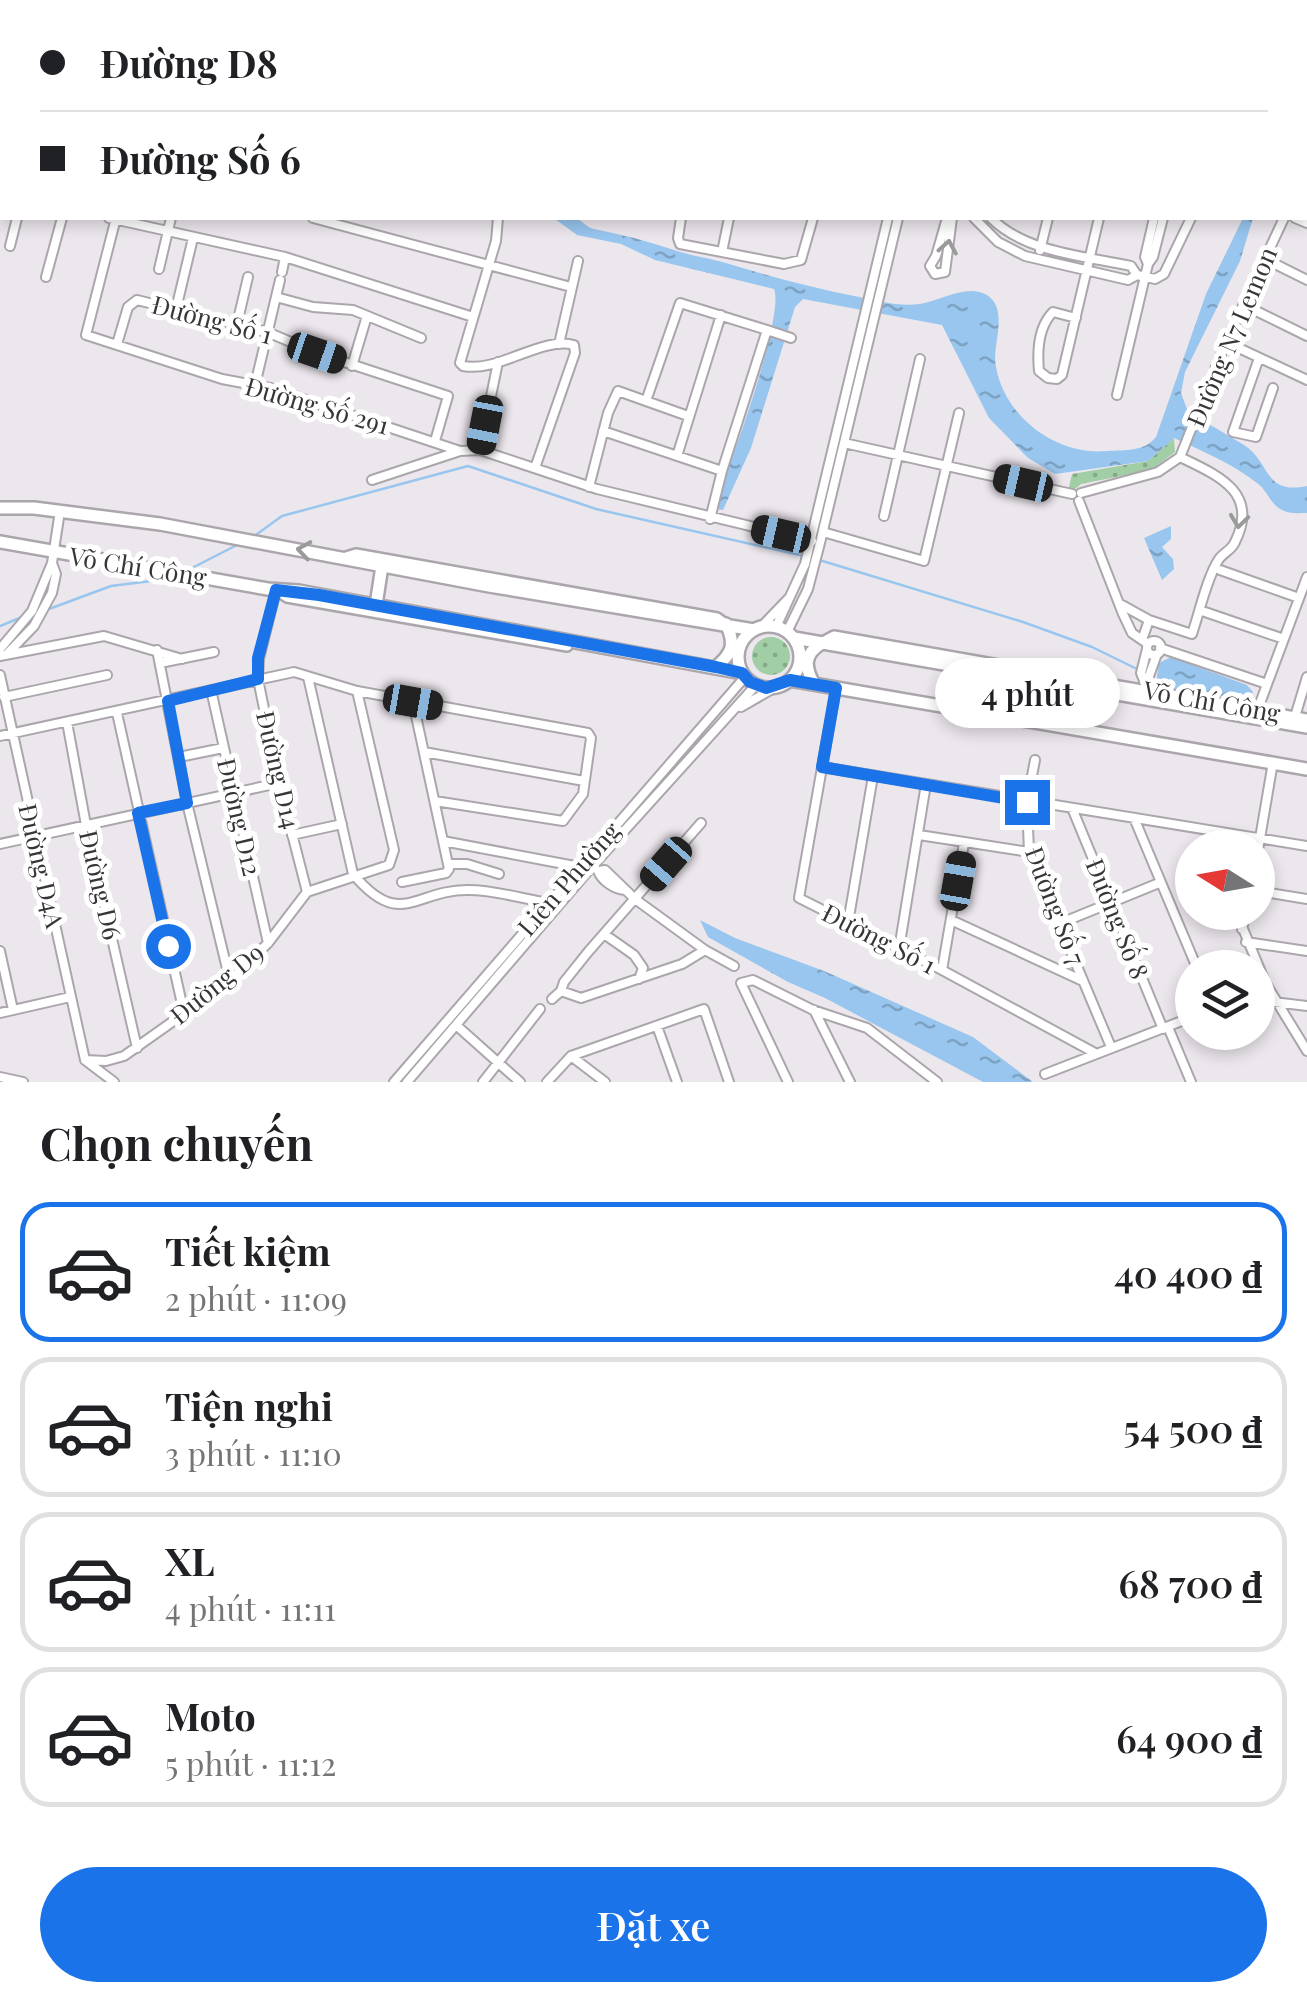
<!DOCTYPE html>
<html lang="vi">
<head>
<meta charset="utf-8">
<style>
	body { margin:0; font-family:"Playfair Display",serif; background:#f6f6f6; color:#202124; height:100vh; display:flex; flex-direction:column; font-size:38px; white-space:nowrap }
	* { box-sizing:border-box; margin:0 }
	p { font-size:32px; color:#757577 }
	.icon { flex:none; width:55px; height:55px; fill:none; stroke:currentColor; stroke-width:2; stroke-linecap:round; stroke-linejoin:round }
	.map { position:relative; height:1082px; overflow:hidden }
	.details { display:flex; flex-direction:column; background:#fff; flex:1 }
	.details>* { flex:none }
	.hud { position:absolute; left:0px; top:0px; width:1308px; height:220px; box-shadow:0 5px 15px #0003; display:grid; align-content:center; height:220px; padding:0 40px; background:#fff }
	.needle { width:65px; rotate:281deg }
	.fabs { position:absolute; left:1175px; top:830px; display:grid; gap:20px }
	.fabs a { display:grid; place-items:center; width:100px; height:100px; border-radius:50%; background:#fff; box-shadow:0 5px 15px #0003; font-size:50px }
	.end { position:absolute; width:45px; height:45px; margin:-22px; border:12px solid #1a73e8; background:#fff; box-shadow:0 0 0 5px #fff }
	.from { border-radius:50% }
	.bubble { position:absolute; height:70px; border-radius:35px; background:#fff; box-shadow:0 5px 15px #0003; font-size:32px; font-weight:600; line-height:70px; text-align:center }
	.car { position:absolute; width:30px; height:60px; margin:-30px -15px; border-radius:12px; box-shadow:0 0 8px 2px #0007; background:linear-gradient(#222 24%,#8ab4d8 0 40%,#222 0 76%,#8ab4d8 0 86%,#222 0) }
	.hud b { display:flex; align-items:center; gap:35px; height:95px; font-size:38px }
	.hud b+b { border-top:2px solid #e0e0e0 }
	.hud i { width:25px; height:25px; background:#202124 }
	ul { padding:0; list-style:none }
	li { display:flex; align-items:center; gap:30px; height:140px; margin:0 20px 15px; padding:0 20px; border:5px solid #e0e0e0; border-radius:30px }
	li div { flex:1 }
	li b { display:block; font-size:38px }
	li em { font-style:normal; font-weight:600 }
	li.selected { border-color:#1a73e8 }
	li>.icon { width:90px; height:90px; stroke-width:1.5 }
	h2 { padding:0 40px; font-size:45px; line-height:120px }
	.primary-button { display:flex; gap:20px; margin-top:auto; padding:20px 40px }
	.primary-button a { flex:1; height:115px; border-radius:60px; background:#1a73e8; color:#fff; font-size:40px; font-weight:600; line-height:115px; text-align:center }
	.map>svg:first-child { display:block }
	.grass { fill:url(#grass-dots) }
	.water { fill:url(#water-ripples) }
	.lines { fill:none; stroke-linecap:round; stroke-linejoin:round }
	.stream { stroke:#98c6ef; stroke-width:2.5 }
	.minor-casing { stroke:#aba6ac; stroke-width:12 }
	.major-casing { stroke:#aba6ac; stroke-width:14 }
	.highway-casing { stroke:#aba6ac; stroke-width:16 }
	.minor { stroke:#fff; stroke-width:8 }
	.major { stroke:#fff; stroke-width:9 }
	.highway { stroke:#fff; stroke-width:11 }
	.oneway { stroke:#9b9a9b }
	.route { stroke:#1a73e8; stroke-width:12 }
	.labels { text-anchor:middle; stroke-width:10; stroke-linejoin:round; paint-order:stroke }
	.street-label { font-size:25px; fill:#373537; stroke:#fff }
</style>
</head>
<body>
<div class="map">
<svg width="1307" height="1082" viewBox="0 0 1307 1082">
	<defs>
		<pattern id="grass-dots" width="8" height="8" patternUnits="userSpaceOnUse" patternTransform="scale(2.5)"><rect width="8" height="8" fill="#a2cea5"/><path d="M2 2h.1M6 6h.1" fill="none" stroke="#85a887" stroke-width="1.8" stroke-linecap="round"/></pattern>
		<pattern id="water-ripples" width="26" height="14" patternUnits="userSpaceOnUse" patternTransform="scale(2.5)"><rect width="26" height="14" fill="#98c6ef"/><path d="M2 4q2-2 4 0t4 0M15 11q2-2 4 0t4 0" fill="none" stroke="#7da2c2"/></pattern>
	</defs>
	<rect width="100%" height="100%" fill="#ece7ed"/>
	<!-- grass -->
	<path class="grass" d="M1174 438 1175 452 1151 470 1081 484 1067 496 1072 474 1148 461Z
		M752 656a19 19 0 1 1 38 0a19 19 0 1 1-38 0Z"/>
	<!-- water -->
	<path class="water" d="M506 218C523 218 560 213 575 218 582 220 587 228 594 229 620 234 648 241 674 250 691 256 709 258 726 263 771 277 814 288 859 297 878 301 900 307 920 304 939 301 968 283 987 295 1010 310 991 346 996 367 1005 418 1058 456 1107 451 1125 450 1144 452 1156 437L1206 294 1243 218H1253L1240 261 1185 372 1181 393 1188 412C1207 423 1226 434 1244 445 1271 462 1263 495 1307 486V513C1299 513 1291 514 1284 511 1270 505 1268 491 1257 483 1233 464 1202 451 1174 438L1148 461 1055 474 1028 458 989 418 942 325 803 299 795 307 751 448 723 510 715 509 716 497C731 467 785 314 774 289L655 260 621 244 577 235 555 219Z
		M1171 526V539L1162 547 1173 559 1174 569 1162 580 1144 538Z
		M1171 657 1247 685 1253 692 1246 706 1155 689 1159 663Z
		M700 920 735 938 824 971 973 1037 1033 1082H983L825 998 788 982 708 937Z"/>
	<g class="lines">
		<!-- stream -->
		<path class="stream" d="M253 537 282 516 468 466 596 509 804 556
			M816 559 1023 622 1092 647 1139 670
			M186 571 237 545
			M49 609 111 586 175 578
			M0 626 22 617"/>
		<!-- minor casing -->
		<g class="minor-casing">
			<path id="minor" d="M6 0 7 2
				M79 0 80 2
				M344 0 363 2
				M504 0 505 2
				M710 0 720 2
				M1219 0 1220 2
				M1227 0 1228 2
				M52 2 58 0
				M427 2 442 0
				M733 2 734 0
				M771 2V0
				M819 2V0
				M853 2V0
				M885 2V0
				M934 2V0
				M944 2V0
				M971 2 972 0
				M1004 2V0
				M1048 2V0
				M1095 2 1096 0
				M1149 2V0
				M1303 2 1304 0
				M0 22 2 21
				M0 61 2 60
				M0 148H2
				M1305 167 1307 163
				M0 191 2 192
				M109 218 285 257 473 317
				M116 218 86 335 222 379 270 388 460 451
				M313 218 571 287
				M498 218 496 241 460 363 463 366C499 373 541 336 574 345L575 353 535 468
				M681 218 678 238 680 244 784 264 801 260 813 218
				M947 218 936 256 930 266 935 274 945 272 952 218
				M974 218 998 242 1025 256 1128 280 1137 275 1155 279 1164 274 1191 218
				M991 218C1026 253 1085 256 1131 266L1137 275
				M1295 218 1307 223
				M10 246 17 218
				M1040 250 1048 218
				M722 252 729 218
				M1265 259 1307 280
				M1148 264 1145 257 1154 218
				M159 269 171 218
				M282 272 285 257
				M46 277 62 218
				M276 297 313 307 353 310 421 338
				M1244 305 1307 336
				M176 309 193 238
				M1076 318 1053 312C1038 327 1037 350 1039 371L1048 378 1057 379 1062 375 1099 218
				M237 324 248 277
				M767 330 791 338
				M1226 342 1307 380
				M117 344 128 307 137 300 267 332 317 353 448 396 435 441
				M559 344 578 261
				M1259 358 1233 432 1256 437 1273 388
				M352 366 367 316
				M255 385 280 280
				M1117 395 1148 264 1153 257 1163 218
				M646 401 680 303 767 330 722 471 710 519
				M603 431 722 471
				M844 443 1072 494
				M480 450 498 362
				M677 456 721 315
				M372 480 460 451 480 450 597 489 812 541
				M589 487 608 413 618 391 688 416
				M1081 493 1158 472 1180 457 1226 342 1284 218
				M1079 501 1123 614 1132 633 1148 644
				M884 516 920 359
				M823 532 924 561 959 413
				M1220 570 1299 598
				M276 590 259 659 258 679 279 783 307 892
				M1122 605 1149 620
				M1205 612 1284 639
				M761 627 789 598
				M776 627 805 564 888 218
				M787 632 808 589 820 543 898 218
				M1142 640 1149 620 1192 634C1199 614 1207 577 1219 559 1224 552 1232 550 1235 542 1260 492 1217 475 1180 457
				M1147 648a7 7 0 1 1 14 0a7 7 0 1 1-14 0Z
				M1160 648 1267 684
				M0 649 32 611 52 563
				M157 650 187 803 230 981
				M8 653 34 626 52 593 56 574 52 563 60 511
				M0 656 104 636 182 659
				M160 663 214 652
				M0 675 85 1060 114 1082
				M308 677 353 874C401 931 415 889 469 890 495 890 523 899 549 903
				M1145 683 1141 673 1147 649
				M836 688 799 898 942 970 1095 1053
				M211 690 268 943
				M1143 693 1157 654
				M4 697 107 675
				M741 707 774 688
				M117 713 184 1013
				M1256 714 1307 577
				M1294 720 1307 677
				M67 722 86 825 137 1048
				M0 736 294 672 357 691 588 733 591 738 583 794 563 821 435 801
				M424 752 584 781
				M179 757 223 748
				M1035 760 1027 802 1029 852 1111 1047
				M822 767 1307 846
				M1072 808 1163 1029
				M1134 818 1197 968
				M292 835 342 824
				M919 835 1029 852
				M443 841 580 867
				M0 844 279 783
				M1216 848 1219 832
				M1258 850 1273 762
				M449 864H467L499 874
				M598 871C602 881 614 889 625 890
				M599 871 605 870 635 899 705 950 734 966
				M402 882 446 873 449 869 413 702
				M1258 891 1307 899
				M1236 912 1266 984 1307 1051
				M951 920 1083 981
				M848 923 873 776
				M1061 923 1159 883
				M1242 929 1246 912
				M604 934 634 955 643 968 639 979
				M1246 942 1307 951
				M899 949 926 784
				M0 951 13 1010
				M942 970 964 843
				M561 991 564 982 588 952 701 823
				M552 999 561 991 581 998 682 964 705 950
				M1258 1000 1307 1006
				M814 1010 850 1082
				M0 1013 70 997
				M456 1025 520 1082
				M657 1026 677 1082
				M1168 1027 1191 1082
				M571 1056 605 1082
				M85 1060 106 1061 124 1056 230 981 268 943 307 892 389 865 394 850 357 691
				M1045 1074 1192 1017
				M0 1077 23 1082
				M394 1082 745 677
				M407 1082 588 871 756 685
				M483 1082 540 1009
				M547 1082 571 1056 704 1009 729 1082
				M788 1082 741 983 753 980 813 1010 867 1028 937 1082"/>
		</g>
		<!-- major casing -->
		<g class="major-casing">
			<path id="major" d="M346 557 356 554 717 618 724 623
				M278 591 287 597 567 646
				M823 642 834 636 1307 719"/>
		</g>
		<!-- highway casing -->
		<g class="highway-casing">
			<path id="highway" d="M0 508H34L160 524 489 586 754 630
				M0 542 268 589 299 591 742 673
				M376 605 382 566
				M738 657a31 31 0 1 1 62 0a31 31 0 1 1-62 0Z
				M794 638 1307 727
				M716 667C732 654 736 644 726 624
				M790 680 1307 769
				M814 684C804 666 804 654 822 643"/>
		</g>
		<!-- minor -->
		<use href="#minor" class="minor"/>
		<!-- major -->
		<use href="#major" class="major"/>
		<!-- highway -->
		<use href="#highway" class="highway"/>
	</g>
	<!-- one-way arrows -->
	<defs><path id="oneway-chevron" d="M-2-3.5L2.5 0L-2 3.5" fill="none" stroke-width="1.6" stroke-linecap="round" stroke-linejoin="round" transform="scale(2.5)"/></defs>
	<g class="oneway">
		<use href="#oneway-chevron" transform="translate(948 247) rotate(-80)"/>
		<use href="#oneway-chevron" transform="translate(1239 521) rotate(97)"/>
		<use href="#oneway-chevron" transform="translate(304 550) rotate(-171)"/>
	</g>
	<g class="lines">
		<!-- route -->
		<path class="route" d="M168 946 138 813 187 803 168 701 258 679V658L276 590 319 595 716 667 742 673 750 682 766 688 790 680 836 688 822 767 1027 802"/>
	</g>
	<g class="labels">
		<!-- street labels -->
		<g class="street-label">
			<text transform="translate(212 320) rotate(15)" y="9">Đường Số 1</text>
			<text transform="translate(1232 337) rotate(-67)" y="9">Đường N7 Lemon</text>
			<text transform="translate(317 406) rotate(16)" y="9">Đường Số 291</text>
			<text transform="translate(138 567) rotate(9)" y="9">Võ Chí Công</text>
			<text transform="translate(1212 702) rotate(10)" y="9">Võ Chí Công</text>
			<text transform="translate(278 770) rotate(77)" y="9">Đường D14</text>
			<text transform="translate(239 817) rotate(77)" y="9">Đường D12</text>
			<text transform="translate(41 866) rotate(77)" y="9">Đường D4A</text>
			<text transform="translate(569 879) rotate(-49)" y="9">Liên Phường</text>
			<text transform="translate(100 885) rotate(77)" y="9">Đường D6</text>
			<text transform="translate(1055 906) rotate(69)" y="9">Đường Số 7</text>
			<text transform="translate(1117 919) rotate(68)" y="9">Đường Số 8</text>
			<text transform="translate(879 939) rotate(27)" y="9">Đường Số 1</text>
			<text transform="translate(217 984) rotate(-39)" y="9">Đường D9</text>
		</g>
	</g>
</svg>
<div class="fabs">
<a><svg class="needle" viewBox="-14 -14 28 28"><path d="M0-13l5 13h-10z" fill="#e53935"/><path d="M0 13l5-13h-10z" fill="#757577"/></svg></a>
<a><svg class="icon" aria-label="layers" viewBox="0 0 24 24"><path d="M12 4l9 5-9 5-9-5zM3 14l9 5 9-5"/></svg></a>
</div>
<i class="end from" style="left:168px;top:946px"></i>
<i class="end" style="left:1027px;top:802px"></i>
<div class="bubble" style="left:935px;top:658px;width:185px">4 phút</div>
<i class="car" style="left:317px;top:353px;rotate:109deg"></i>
<i class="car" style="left:485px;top:425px;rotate:191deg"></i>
<i class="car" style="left:1023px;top:483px;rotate:283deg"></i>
<i class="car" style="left:781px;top:534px;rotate:283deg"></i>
<i class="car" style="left:413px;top:702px;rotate:100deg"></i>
<i class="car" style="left:666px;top:864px;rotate:221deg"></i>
<i class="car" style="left:958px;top:881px;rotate:10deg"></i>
<div class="hud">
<b><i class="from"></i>Đường D8</b>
<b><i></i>Đường Số 6</b>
</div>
</div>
<section class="details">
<h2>Chọn chuyến</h2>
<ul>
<li class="selected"><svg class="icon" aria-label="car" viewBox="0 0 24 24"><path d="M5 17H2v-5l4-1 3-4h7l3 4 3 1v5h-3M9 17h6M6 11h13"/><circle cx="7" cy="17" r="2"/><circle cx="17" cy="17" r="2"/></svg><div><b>Tiết kiệm</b><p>2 phút · 11:09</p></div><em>40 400 ₫</em></li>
<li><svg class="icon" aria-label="car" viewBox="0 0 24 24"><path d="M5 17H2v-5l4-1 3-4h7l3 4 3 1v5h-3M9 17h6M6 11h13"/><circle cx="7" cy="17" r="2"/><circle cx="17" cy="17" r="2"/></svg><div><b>Tiện nghi</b><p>3 phút · 11:10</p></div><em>54 500 ₫</em></li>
<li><svg class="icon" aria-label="car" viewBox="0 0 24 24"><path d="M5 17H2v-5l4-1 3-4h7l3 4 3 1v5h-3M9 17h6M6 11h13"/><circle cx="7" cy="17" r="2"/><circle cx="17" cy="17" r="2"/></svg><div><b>XL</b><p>4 phút · 11:11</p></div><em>68 700 ₫</em></li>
<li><svg class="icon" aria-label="car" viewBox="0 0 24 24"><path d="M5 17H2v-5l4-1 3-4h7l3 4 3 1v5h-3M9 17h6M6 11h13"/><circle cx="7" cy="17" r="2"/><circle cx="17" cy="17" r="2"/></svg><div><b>Moto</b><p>5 phút · 11:12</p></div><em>64 900 ₫</em></li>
</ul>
<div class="primary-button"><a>Đặt xe</a></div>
</section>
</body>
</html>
